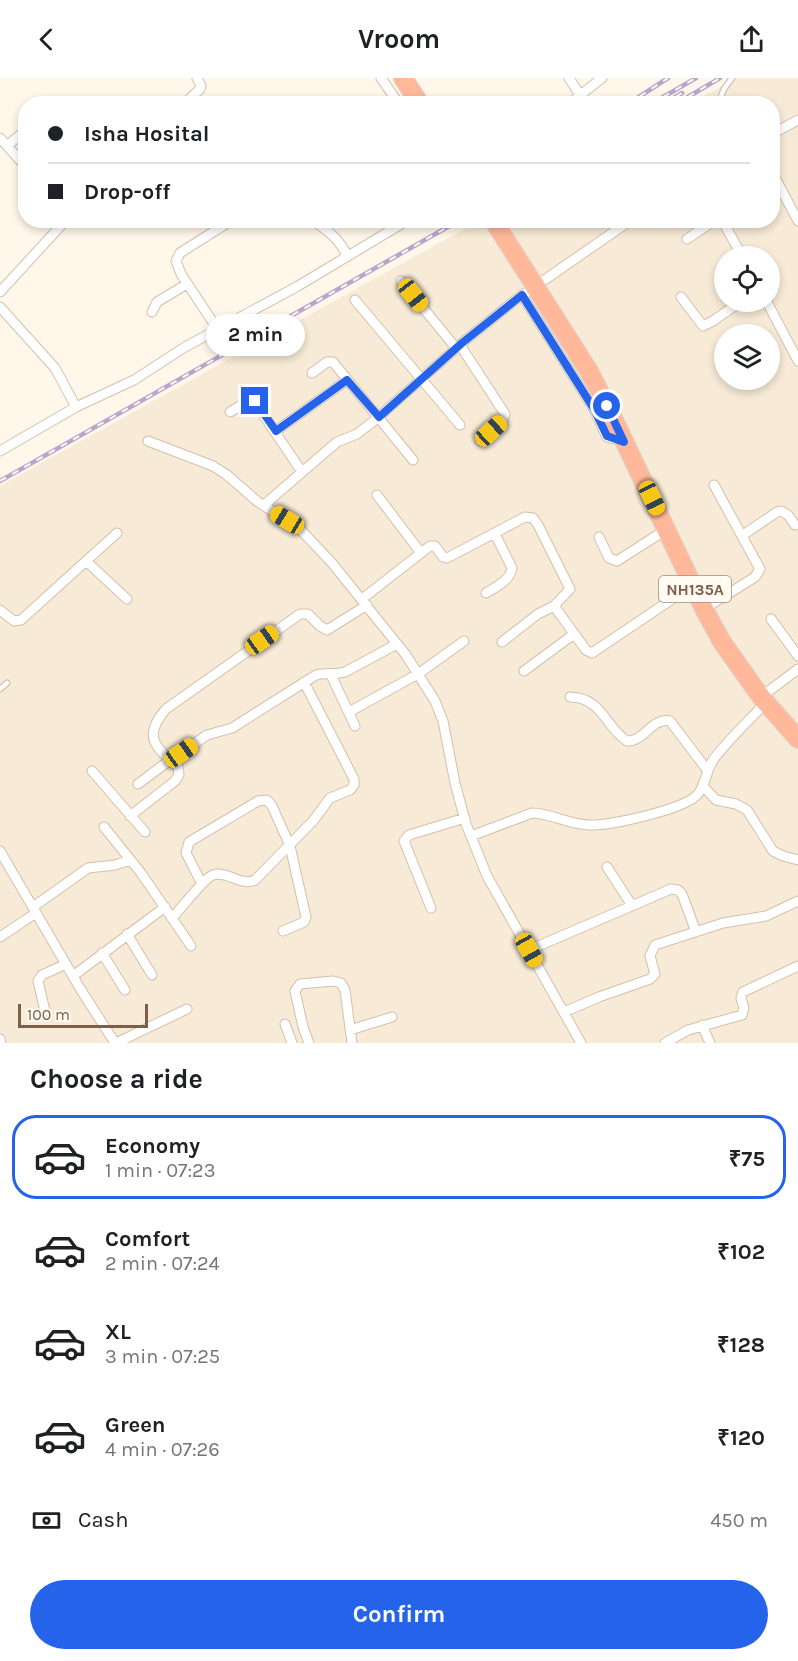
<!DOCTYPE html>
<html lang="en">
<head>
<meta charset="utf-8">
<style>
	body { margin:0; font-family:Karla,sans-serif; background:#f6f6f6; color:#202124; height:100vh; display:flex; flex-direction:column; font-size:22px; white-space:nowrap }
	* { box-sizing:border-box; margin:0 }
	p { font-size:20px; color:#757577 }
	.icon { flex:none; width:33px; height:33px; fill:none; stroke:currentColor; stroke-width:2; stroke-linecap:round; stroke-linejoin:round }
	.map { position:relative; height:965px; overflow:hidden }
	.drawer { display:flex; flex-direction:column; background:#fff; flex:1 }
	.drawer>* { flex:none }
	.hud { position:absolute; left:18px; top:18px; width:762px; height:132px; border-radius:24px; box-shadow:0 3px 9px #0003; display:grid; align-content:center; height:132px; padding:0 30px; background:#fff }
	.tools { position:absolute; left:714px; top:168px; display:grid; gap:12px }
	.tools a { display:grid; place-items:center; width:66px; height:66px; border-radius:50%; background:#fff; box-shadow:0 3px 9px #0003; font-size:30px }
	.scale { position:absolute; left:18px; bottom:15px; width:130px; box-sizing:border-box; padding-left:6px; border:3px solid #7e5e48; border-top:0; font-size:16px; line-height:21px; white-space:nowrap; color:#7e5e48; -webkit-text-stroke:4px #fffaf2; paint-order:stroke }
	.end { position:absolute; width:27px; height:27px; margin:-14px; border:8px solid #2563eb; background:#fff; box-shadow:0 0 0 3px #fff }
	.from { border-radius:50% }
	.bubble { position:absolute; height:42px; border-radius:21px; background:#fff; box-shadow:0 3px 9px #0003; font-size:20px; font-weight:700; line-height:42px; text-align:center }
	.car { position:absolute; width:18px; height:36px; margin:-18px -9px; border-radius:8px; box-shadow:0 0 4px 2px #0007; background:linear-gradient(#f5c518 24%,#345 0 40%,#f5c518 0 76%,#345 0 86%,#f5c518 0) }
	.hud b { display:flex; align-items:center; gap:21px; height:57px; font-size:22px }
	.hud b+b { border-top:2px solid #e0e0e0 }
	.hud i { width:15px; height:15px; background:#202124 }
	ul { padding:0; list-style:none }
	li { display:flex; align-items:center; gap:18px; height:84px; margin:0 12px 9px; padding:0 18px; border:3px solid transparent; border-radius:24px }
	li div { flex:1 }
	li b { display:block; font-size:22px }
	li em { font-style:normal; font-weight:700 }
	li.on { border-color:#2563eb }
	li>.icon { width:54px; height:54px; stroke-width:1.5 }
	h2 { padding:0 30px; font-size:27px; line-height:72px }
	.pay { display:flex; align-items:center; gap:15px; height:66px; padding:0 30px; font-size:22px }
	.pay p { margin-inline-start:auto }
	.action { display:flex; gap:12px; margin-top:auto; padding:12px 30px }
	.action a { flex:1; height:69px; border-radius:36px; background:#2563eb; color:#fff; font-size:24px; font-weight:700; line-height:69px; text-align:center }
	header { display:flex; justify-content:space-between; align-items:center; height:78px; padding:0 30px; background:#fff; font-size:27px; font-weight:700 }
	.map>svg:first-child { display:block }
	.residential { fill:#f7ead6; fill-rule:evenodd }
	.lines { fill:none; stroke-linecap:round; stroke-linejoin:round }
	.lane-casing { stroke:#d3c0ac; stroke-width:7 }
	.street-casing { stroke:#d3c0ac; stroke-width:11 }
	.highway-casing { stroke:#ddd5cf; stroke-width:20 }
	.lane { stroke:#fff; stroke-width:4.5 }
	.street { stroke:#fff; stroke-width:9 }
	.highway { stroke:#ffb99a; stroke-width:18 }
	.rail-casing { stroke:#bba4cc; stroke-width:4.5 }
	.rail { stroke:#fffaf2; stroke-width:2; stroke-dasharray:7; stroke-linecap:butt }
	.highway-bridge-casing { stroke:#ddd5cf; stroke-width:20; stroke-linecap:butt }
	.highway-bridge { stroke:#ffb99a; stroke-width:18 }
	.route { stroke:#2563eb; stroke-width:8 }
	.labels { text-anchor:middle; stroke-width:4.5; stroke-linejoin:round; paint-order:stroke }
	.shield { fill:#fffaf2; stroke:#a58d7b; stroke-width:1.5 }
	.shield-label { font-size:16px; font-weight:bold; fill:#7e5e48 }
</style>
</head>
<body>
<header><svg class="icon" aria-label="back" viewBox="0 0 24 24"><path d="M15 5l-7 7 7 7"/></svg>Vroom<svg class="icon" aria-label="share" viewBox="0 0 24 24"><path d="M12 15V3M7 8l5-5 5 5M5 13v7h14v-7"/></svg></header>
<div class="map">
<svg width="798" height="965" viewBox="0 0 798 965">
	<rect width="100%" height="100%" fill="#fff7e9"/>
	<!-- residential -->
	<path class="residential" d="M737 0H798V965H0V408L479 143 772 142V26L691 25ZM724 178H770V224H724ZM724 256H770V302H724Z"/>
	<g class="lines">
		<!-- lane casing -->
		<g class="lane-casing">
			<path id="lane" d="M718 26 724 11 732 0
				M0 611 7 605"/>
		</g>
		<!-- street casing -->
		<g class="street-casing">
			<path id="street" d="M381 0 399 26
				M569 0 580 17
				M184 26 200 11 201 8 197 0
				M569 26 602 0
				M772 56 798 42
				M0 60 26 89
				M7 68 26 52
				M772 94 798 143
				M312 142C327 152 340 161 347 178
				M722 142 742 178
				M687 161 715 142
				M401 203 456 270
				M0 214 66 142
				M522 217 594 331 607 359 622 363
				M681 219 703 248 713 243 740 224
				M355 222 460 347
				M767 224 798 283
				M0 229 55 290 76 329
				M152 234 157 224 187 206
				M218 252 181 196 176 183 180 175 232 142
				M460 267 505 336 502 343 480 363
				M312 295 327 284H333L413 382
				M230 334 248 323H254L302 394
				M276 353 347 302
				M148 363 213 388 227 397 258 424 298 449 332 485 406 577 435 623 443 643 455 705 466 746 487 798 581 965
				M0 373 76 329 134 302 185 269 298 208 408 142
				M377 417 421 475
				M264 427 337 364 357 356 375 342 462 265 514 223 631 142
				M743 457 777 434 781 433 788 437 795 447
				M599 459 609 480 617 483 667 451
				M86 483 127 521
				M486 515C496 509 510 503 512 490L495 456
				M362 521 430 468H435L443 479 447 480 525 439 533 440 538 447 570 511 554 528 538 536 502 564
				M554 528 586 572 592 575 693 507
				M704 531 755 499 760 491 714 407
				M0 532 14 543 21 542 117 455
				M771 541 798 578
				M524 593 574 556
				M331 597 355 648
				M570 619C603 620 604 648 627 663 644 664 652 639 670 643L708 693
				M761 619 798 591
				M349 634 418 596 464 563
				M178 689C155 669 142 658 166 631L300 536H308L320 548 327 552 367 527
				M92 693 145 754
				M138 706 170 682
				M703 708 716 722 736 726 747 732 773 773 783 778 798 782
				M130 738 175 703 179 697 177 683 181 675 207 657 232 650 316 597C325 594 335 597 345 594L397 566
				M104 749 141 795 191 868
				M471 758 532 735C551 735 569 747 590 747 610 748 686 731 698 716 706 706 706 693 713 682 728 662 748 644 765 625
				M0 773 81 912 115 965
				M607 789 631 826
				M202 806 186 775 189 764 258 723 267 722 272 728 290 768 306 839 304 844 283 853
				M33 829 88 790 115 787 130 782
				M431 830 404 763 409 757 465 740
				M172 840C181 831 204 800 213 797 227 792 241 809 255 802L313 743 330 720 350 712 354 707V701L304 604
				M127 856 152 897
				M0 859 36 835
				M529 872 671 811 678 812 682 816 696 854
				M102 875 125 912
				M73 898 165 829
				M45 933 38 903 42 897 66 886
				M564 934 599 919 650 901 655 896 650 878 655 867 723 845 766 838 798 823
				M285 946 292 965
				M702 947 710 965
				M350 952 392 939
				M0 961 1 965
				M116 965 187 931
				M309 965 303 949 295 913 300 906 333 903 341 905 345 912 352 965
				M665 965 688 952 742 937 744 930 741 920 743 914 798 888"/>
		</g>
		<!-- highway casing -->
		<g class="highway-casing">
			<path id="highway" d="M403 0 420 26
				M616 346 704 531 722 564 761 619 798 661"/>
		</g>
		<!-- lane -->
		<use href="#lane" class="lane"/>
		<!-- street -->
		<use href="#street" class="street"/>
		<!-- highway -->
		<use href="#highway" class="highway"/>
		<!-- rail casing -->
		<g class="rail-casing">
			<path id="rail" d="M628 26 668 0
				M651 26 696 0
				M664 26 682 15
				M676 26 720 0
				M0 403 460 142"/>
		</g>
		<!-- rail -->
		<use href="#rail" class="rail"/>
		<!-- highway-bridge casing -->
		<g class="highway-bridge-casing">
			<path id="highway-bridge" d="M493 142 589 293 616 346"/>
		</g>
		<!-- highway-bridge -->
		<use href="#highway-bridge" class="highway-bridge"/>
	</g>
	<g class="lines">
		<!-- route -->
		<path class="route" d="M255 323 276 353 347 302 379 339 462 265 522 217 594 331 607 358 624 364 607 328"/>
	</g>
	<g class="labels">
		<!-- shield labels -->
		<rect class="shield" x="659" y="498" width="72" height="26" rx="4.5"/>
		<g class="shield-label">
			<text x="695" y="517">NH135A</text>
		</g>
	</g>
</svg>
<div class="tools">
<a><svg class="icon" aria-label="locate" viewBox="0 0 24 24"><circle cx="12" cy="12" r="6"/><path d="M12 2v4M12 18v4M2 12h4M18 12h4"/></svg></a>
<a><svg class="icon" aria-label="layers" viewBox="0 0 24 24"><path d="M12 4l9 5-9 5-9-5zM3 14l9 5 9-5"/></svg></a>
</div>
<div class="scale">100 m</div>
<i class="end from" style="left:607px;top:328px"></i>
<i class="end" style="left:255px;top:323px"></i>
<div class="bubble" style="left:206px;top:236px;width:99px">2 min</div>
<i class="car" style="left:413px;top:217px;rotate:142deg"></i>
<i class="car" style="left:491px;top:353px;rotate:48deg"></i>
<i class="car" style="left:652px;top:420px;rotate:155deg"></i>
<i class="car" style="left:287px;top:442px;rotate:301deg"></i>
<i class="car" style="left:262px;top:562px;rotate:55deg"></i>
<i class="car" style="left:181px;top:675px;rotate:55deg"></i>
<i class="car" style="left:529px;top:872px;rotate:151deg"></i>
<div class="hud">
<b><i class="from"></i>Isha Hosital</b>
<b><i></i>Drop-off</b>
</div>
</div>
<section class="drawer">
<h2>Choose a ride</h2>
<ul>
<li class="on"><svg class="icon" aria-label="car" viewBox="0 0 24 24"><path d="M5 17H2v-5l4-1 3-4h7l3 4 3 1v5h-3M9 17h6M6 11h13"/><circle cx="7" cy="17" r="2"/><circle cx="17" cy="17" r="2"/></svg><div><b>Economy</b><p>1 min · 07:23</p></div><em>₹75</em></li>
<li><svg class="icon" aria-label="car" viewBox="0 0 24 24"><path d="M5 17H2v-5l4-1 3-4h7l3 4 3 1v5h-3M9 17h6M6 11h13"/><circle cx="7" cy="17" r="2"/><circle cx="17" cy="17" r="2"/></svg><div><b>Comfort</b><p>2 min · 07:24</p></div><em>₹102</em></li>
<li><svg class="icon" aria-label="car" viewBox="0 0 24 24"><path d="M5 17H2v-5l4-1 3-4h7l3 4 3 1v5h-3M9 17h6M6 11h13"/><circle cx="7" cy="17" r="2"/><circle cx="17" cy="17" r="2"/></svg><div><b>XL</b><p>3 min · 07:25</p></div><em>₹128</em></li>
<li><svg class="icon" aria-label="car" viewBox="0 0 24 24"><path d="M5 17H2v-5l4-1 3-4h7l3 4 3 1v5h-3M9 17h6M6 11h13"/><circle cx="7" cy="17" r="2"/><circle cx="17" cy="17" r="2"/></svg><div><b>Green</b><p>4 min · 07:26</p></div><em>₹120</em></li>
</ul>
<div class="pay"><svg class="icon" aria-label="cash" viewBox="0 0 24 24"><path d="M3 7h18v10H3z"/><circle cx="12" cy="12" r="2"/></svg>Cash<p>450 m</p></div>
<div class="action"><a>Confirm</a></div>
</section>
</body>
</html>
